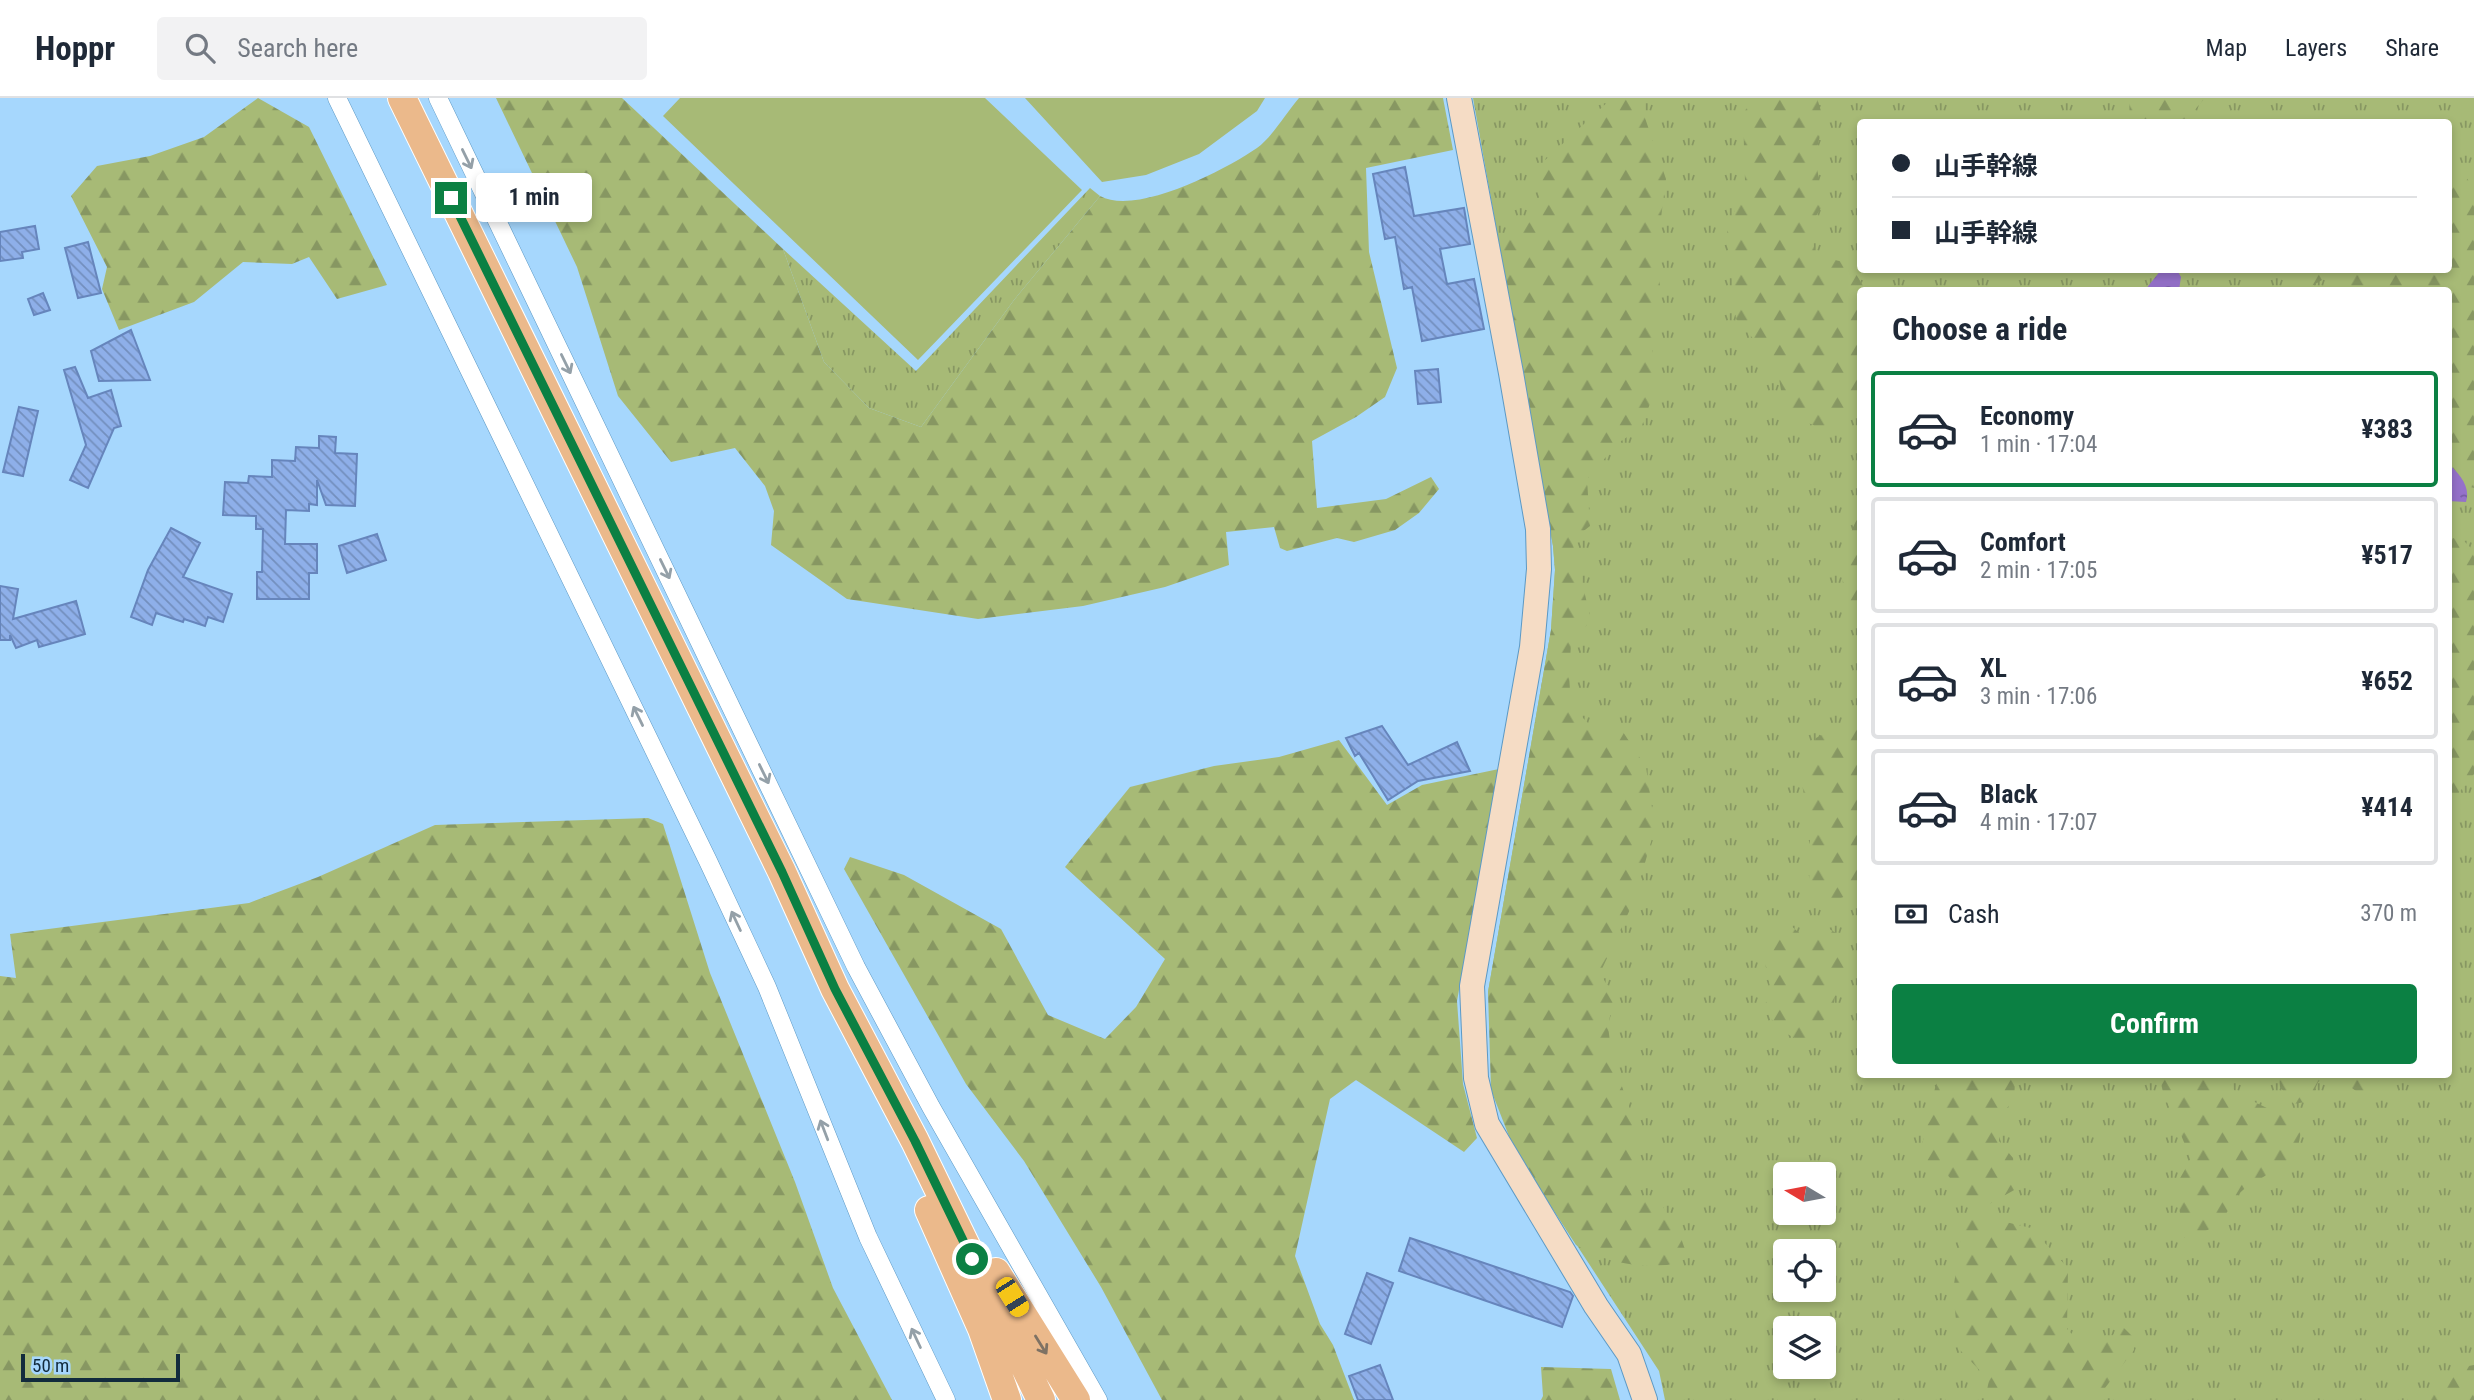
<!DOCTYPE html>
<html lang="en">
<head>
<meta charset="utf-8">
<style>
	body { margin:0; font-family:"Roboto Condensed","Noto Sans JP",sans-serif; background:#f2f2f3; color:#1f2937; height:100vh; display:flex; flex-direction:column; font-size:26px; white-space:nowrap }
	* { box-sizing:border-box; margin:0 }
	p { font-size:23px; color:#747a83 }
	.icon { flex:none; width:38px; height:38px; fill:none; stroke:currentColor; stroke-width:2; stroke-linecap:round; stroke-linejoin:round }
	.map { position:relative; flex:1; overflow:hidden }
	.drawer { position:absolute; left:1857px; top:189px; width:595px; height:791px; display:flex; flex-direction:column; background:#fff; border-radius:7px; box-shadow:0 4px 10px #0003 }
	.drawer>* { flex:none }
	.top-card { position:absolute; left:1857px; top:21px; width:595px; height:154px; border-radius:7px; box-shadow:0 4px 10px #0003; display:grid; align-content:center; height:154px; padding:0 35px; background:#fff }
	.needle { width:46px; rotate:280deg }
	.fabs { position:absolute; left:1773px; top:1064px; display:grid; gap:14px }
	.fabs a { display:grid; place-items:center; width:63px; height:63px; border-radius:7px; background:#fff; box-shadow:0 4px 10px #0003; font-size:35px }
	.scale { position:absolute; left:21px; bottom:18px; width:159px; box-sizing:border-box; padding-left:7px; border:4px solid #122b3d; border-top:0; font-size:19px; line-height:24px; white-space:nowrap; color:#122b3d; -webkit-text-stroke:5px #a6d7fd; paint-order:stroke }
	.end { position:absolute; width:32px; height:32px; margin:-16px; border:9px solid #0b8043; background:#fff; box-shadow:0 0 0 4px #fff }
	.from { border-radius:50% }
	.bubble { position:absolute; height:49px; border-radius:7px; background:#fff; box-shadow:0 4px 10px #0003; font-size:23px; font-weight:700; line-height:49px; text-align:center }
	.car { position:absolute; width:21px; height:42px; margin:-21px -10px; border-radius:9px; box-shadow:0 0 5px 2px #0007; background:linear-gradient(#f5c518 24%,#345 0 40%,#f5c518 0 76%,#345 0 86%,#f5c518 0) }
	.top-card b { display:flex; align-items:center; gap:24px; height:66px; font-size:26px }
	.top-card b+b { border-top:2px solid #e0e1e3 }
	.top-card i { width:18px; height:18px; background:#1f2937 }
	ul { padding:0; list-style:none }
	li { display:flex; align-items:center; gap:21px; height:116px; margin:0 14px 10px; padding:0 21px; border:4px solid #e0e1e3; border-radius:7px }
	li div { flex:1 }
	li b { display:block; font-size:26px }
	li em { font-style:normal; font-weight:700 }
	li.current { border-color:#0b8043 }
	li>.icon { width:63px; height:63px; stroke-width:1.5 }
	h2 { padding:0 35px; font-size:32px; line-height:84px }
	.pay { display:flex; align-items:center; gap:18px; height:77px; padding:0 35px; font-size:26px }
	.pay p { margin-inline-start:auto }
	.button { display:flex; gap:14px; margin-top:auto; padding:14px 35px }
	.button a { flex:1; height:80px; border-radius:7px; background:#0b8043; color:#fff; font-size:28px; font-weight:700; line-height:80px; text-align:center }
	header { display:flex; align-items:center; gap:42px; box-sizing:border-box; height:98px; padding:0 35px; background:#fff; border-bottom:2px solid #e0e1e3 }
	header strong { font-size:33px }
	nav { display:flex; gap:38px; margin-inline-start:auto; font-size:24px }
	.search { width:490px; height:63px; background:#f2f2f3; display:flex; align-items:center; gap:18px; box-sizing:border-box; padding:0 24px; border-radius:7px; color:#747a83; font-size:26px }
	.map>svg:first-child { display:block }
	.grass { fill:url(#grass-tufts); fill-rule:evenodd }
	.forest { fill:url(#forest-firs) }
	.garden { fill:#a7ba76 }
	.water { fill:url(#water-ripples) }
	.building { fill:url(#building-back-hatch); stroke:#6685bc; stroke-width:2 }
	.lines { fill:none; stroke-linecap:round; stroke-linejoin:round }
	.street-casing { stroke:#5c99c5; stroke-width:19 }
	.secondary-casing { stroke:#5c99c5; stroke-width:26 }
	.primary-casing { stroke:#fff; stroke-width:30 }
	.street { stroke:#fff; stroke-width:18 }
	.secondary { stroke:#f5dcc5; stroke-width:24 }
	.primary { stroke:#ebb98b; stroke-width:28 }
	.oneway { stroke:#94a0a8 }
	.oneway2 { stroke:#7e7264 }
	.route { stroke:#0b8043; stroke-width:9 }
</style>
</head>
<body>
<header>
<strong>Hoppr</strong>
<div class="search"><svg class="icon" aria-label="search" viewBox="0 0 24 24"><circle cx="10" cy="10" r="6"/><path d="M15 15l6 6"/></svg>Search here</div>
<nav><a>Map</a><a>Layers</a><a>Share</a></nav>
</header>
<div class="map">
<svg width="2474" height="1302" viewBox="0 0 2474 1302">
	<defs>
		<pattern id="grass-tufts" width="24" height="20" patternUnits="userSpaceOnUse" patternTransform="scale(1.75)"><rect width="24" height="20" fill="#a7ba76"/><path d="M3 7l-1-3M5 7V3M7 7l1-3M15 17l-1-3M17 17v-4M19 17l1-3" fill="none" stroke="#879762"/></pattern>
		<pattern id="forest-firs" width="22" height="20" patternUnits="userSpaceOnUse" patternTransform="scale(1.75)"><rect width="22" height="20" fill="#a7ba76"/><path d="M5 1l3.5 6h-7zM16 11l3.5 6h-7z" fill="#879762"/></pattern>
		<pattern id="water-ripples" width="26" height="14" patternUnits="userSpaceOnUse" patternTransform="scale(1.75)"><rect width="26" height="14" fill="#9571ca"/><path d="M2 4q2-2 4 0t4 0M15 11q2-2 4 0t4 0" fill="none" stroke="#785da5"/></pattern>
		<pattern id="building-back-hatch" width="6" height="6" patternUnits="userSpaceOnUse" patternTransform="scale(1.75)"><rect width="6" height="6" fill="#8eafe9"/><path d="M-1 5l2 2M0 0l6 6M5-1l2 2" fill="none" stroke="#738fbe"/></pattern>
	</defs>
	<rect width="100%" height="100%" fill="#a6d7fd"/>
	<!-- grass -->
	<path class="grass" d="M1473 0H2474V1302H1665L1659 1273 1514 1051 1488 894 1551 532 1555 472 1553 448ZM1860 24H2448V172H1860ZM1860 192H2448V976H1860ZM1785 1076H1824V1115H1785ZM1785 1153H1824V1192H1785ZM1785 1230H1824V1269H1785Z
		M1090 90 1100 98 1014 202 921 329 869 310 824 264 783 151 916 273Z"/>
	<!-- forest -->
	<path class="forest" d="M258 0 309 29 387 187 337 201 309 159 292 166 243 164 194 204 119 232 102 191 107 169 71 98 97 68 150 58 204 39Z
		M496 0H622L783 151 824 264 869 310 921 329 1014 202 1100 98C1137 118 1225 72 1257 50 1273 38 1286 15 1299 0H1443L1453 52 1366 70 1369 154 1397 270 1385 299 1356 319 1312 343 1317 410 1386 401 1431 379 1439 391 1419 415 1395 432 1354 444 1337 440 1287 453 1280 450 1274 429 1226 434 1229 467 1165 489 1083 508 978 521 847 501 771 447 774 413 765 388 735 350 671 364 618 298 577 169Z
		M1612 0H1645V20L1666 81 1657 151 1660 188 1652 258 1655 292 1641 330 1618 345 1587 381 1590 428 1572 442 1591 522 1571 546 1569 577 1571 608 1595 632 1623 634 1646 669 1655 730 1634 803 1600 875 1614 899 1608 928 1612 960 1638 1034 1636 1073 1626 1086 1634 1101 1657 1098 1682 1143 1687 1157C1681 1161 1674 1166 1667 1167 1637 1171 1601 1162 1576 1147L1514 1051 1491 992 1488 894 1551 532 1555 472 1553 448 1499 145C1540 118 1539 112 1543 64Z
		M1753 0H1817L1824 23 1815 57 1823 107 1811 126 1815 158 1849 165 1866 192H1860V288L1834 332 1821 330 1785 316 1777 268 1736 221 1727 134 1745 83 1743 16Z
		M2129 0H2205L2191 16 2189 24H2130Z
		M2457 65 2470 85 2474 86V390L2467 388 2448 365V192H2345L2353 172H2448V68Z
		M2279 172H2337L2336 174 2310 189 2293 184Z
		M1860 415V509L1846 500C1837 474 1847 438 1860 415Z
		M2448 438 2465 444 2474 453V676L2448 708Z
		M1842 626 1860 630V793L1830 804 1820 793 1809 790 1810 733 1801 680 1816 640Z
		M1339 642 1387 707 1422 687 1499 671 1457 903 1463 986 1477 1040 1464 1054 1356 982 1330 1001 1295 1158 1320 1226 1333 1247 1354 1302H1162L1101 1189 1024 1063 966 986 844 771 850 759 904 777 1001 831 1048 917 1105 941 1136 909 1165 861 1065 769 1130 689 1214 668 1279 659Z
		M648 720 663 726 710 875 795 1084 833 1190 892 1302H0V878L16 880 10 836 249 805 318 779 435 727Z
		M1782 820 1812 846 1818 832 1829 831 1847 841 1849 868 1836 893 1832 916 1816 928 1803 943C1781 935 1776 929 1764 909L1771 893 1762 851 1776 824Z
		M1938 977H2009L2015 984 2014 1002 2001 1017 1999 1043 2013 1060 2016 1091 1984 1109 1970 1105 1946 1075 1939 1078 1925 1071 1922 1047Z
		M2159 977H2224L2236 995 2300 1026C2305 1064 2268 1073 2243 1092 2233 1100 2229 1114 2220 1124 2213 1132 2196 1136 2185 1140L2175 1132 2180 1115 2175 1089 2191 1061 2163 994Z
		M2279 977V976L2398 977 2390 989 2376 999 2356 993 2341 982 2327 978 2318 984 2310 1003 2294 1006 2280 989Z
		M1976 1117 2031 1130 2068 1170 2067 1231 2081 1245H2105L2122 1228 2133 1239 2134 1252 2105 1290 2081 1291V1302H1985L1989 1282 1959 1251 1953 1193 1962 1132Z
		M2474 1267V1302H2415C2421 1299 2431 1298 2437 1293 2453 1281 2450 1271 2474 1267Z
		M1541 1269 1611 1271 1620 1302H1541L1543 1298Z"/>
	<!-- garden -->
	<path class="garden" d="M680 0H985L1082 92 918 262 663 18Z
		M1025 0H1265L1257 13 1199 56 1146 77 1102 84Z"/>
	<!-- water -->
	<path class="water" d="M2161 172H2177L2181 179 2179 192H2145Z
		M2448 365C2459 376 2471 388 2466 404L2448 403Z"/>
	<!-- building -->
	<path class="building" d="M1405 69 1414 118 1464 110 1470 146 1440 151 1447 186 1474 181 1484 231 1422 243 1412 189 1404 191 1395 139 1385 141 1373 76Z
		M35 128 39 151 22 154 23 160 0 163V134Z
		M88 144 101 195 78 200 65 150Z
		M43 195 50 212 34 217 28 201Z
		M131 232 150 282 99 283 91 253Z
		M75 269 88 300 111 292 121 328 114 330 88 390 70 382 86 347 64 272Z
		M1438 271 1441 304 1418 306 1415 273Z
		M19 309 38 313 23 378 3 374Z
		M319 338 336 339 335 355 357 356 355 408 326 407 317 382V407L309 406V413L286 412 285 446H317V475H309V501H257V474H262L263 431H256V418L223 417 225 384 248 385 249 378 272 379V362L295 363 296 349 319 350Z
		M171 430 200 445 183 479 232 496 223 524 208 519 205 528 184 521 183 524 156 515 152 527 131 519 148 472Z
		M377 436 386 462 347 475 339 448Z
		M0 488 18 491 13 521 76 503 85 536 39 549 37 542 16 550 10 537V542H0Z
		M1382 628 1408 667 1457 644 1470 673 1418 683 1388 702 1359 655 1355 658 1346 640Z
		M1410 1140 1570 1194 1573 1198 1562 1229 1399 1173Z
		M1367 1175 1393 1185 1371 1246 1345 1236Z
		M1380 1267 1393 1302H1358L1349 1278Z"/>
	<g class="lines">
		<!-- street casing -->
		<g class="street-casing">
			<path id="street" d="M337 0 708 763 767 889 868 1139 946 1302
				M438 0 856 869 931 1009 1098 1302"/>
		</g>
		<!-- secondary casing -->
		<g class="secondary-casing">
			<path id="secondary" d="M1459 0 1511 275 1538 431 1539 471 1532 549 1472 888 1476 980 1487 1026 1596 1208 1629 1256 1645 1302"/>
		</g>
		<!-- primary casing -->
		<g class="primary-casing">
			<path id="primary" d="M402 0 782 774 835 891 915 1043 1041 1302
				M929 1112 982 1231 1007 1302
				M996 1174 1076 1302"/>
		</g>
		<!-- street -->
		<use href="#street" class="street"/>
		<!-- secondary -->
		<use href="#secondary" class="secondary"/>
		<!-- primary -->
		<use href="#primary" class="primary"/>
	</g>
	<!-- one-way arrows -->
	<defs><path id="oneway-shaft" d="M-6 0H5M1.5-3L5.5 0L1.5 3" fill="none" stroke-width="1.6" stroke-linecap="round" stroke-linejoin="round" transform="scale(1.75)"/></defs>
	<g class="oneway">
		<use href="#oneway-shaft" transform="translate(467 61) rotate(64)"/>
		<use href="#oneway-shaft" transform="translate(566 266) rotate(64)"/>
		<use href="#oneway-shaft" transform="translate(665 471) rotate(64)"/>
		<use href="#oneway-shaft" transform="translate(638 618) rotate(-116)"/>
		<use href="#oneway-shaft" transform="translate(764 676) rotate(64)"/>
		<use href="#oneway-shaft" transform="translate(736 823) rotate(-115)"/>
		<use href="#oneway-shaft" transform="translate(824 1032) rotate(-111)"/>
		<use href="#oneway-shaft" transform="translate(916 1240) rotate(-115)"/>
	</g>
	<use class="oneway2" href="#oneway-shaft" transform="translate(1041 1247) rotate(58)"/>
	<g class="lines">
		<!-- route -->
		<path class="route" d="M451 100 782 774 835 891 915 1043 972 1161"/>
	</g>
</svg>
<div class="fabs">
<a><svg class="needle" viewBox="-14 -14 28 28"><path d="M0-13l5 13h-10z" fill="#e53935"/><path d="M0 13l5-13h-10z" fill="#747a83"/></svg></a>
<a><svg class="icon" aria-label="locate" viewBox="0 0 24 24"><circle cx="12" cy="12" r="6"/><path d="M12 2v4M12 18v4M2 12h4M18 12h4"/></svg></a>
<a><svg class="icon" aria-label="layers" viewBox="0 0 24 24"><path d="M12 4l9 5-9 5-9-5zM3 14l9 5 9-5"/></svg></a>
</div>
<div class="scale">50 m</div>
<i class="end from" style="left:972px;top:1161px"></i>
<i class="end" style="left:451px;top:100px"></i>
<div class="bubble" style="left:476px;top:75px;width:116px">1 min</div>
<i class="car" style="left:1012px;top:1199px;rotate:148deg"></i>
<div class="top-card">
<b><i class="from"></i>山手幹線</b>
<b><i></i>山手幹線</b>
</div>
<section class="drawer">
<h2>Choose a ride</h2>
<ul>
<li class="current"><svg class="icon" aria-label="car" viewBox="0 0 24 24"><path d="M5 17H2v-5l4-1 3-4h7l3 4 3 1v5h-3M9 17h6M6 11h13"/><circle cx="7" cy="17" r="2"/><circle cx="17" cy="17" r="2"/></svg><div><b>Economy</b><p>1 min · 17:04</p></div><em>¥383</em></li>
<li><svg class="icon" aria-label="car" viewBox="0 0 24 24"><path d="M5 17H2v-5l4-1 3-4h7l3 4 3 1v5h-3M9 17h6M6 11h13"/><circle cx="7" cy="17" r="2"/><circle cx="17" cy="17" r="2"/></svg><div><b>Comfort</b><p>2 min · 17:05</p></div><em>¥517</em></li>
<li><svg class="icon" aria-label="car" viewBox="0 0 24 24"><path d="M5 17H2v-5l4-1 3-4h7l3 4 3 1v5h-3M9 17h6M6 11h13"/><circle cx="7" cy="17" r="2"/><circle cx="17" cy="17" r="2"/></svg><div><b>XL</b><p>3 min · 17:06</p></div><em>¥652</em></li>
<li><svg class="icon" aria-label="car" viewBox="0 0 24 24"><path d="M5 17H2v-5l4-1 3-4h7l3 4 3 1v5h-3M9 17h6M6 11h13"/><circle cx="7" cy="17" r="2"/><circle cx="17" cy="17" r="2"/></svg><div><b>Black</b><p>4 min · 17:07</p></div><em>¥414</em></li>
</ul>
<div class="pay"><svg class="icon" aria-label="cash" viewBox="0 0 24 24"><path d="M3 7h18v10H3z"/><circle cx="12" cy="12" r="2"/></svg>Cash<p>370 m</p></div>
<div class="button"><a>Confirm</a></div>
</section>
</div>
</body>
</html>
